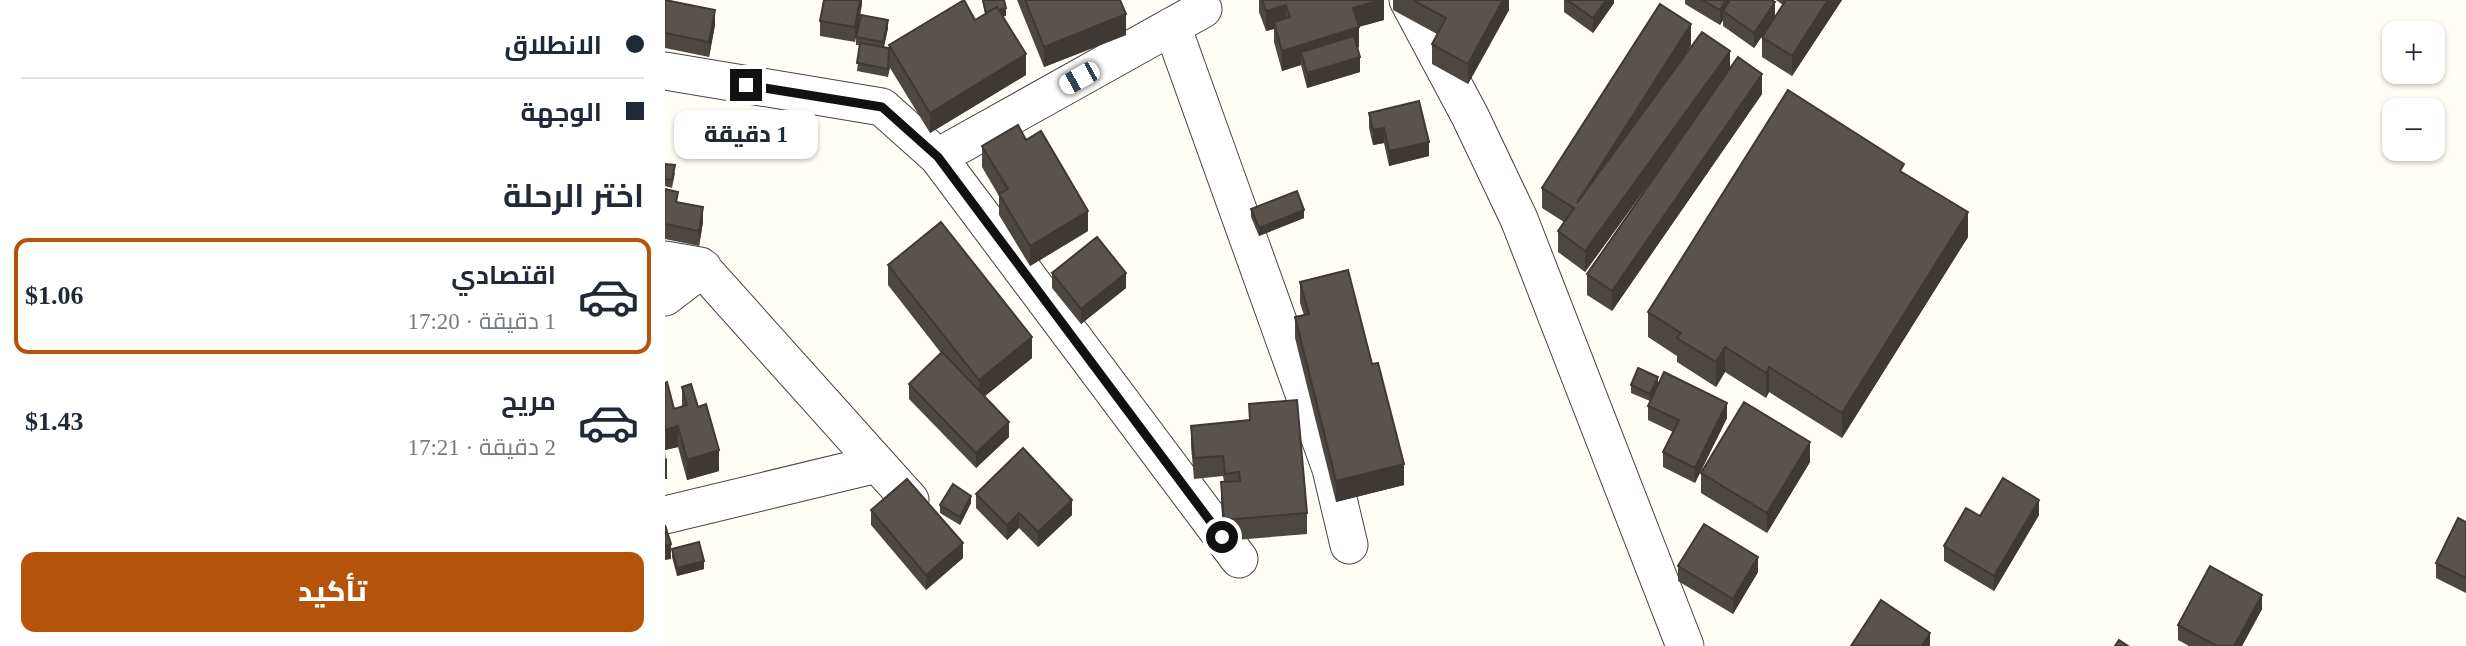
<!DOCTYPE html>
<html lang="ar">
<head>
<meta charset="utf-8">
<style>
	body { margin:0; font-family:"Times New Roman",Cairo,serif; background:#f6f6f7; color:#1f2937; direction:rtl; height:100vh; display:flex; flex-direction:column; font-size:26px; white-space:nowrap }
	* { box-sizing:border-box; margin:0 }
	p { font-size:23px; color:#747a83 }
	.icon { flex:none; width:38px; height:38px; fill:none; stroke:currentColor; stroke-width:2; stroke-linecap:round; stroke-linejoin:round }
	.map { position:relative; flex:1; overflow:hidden; direction:ltr }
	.side { display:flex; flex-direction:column; background:#fff; width:665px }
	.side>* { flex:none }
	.top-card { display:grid; align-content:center; height:154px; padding:0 21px; background:#fff }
	.fabs { position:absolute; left:1717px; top:21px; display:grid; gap:14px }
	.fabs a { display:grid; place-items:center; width:63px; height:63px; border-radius:14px; background:#fff; box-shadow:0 2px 5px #0004; font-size:35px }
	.end { position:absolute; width:32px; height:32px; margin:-16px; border:9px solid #111; background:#fff; box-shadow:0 0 0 4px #fff }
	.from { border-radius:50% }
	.bubble { position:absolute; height:49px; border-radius:14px; background:#fff; box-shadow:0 2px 5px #0004; font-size:23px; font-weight:800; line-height:49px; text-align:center; direction:rtl }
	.car { position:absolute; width:21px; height:42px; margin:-21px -10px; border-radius:9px; box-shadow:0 0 5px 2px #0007; background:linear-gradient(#fff 24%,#345 0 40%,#fff 0 76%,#345 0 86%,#fff 0) }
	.top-card b { display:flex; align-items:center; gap:24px; height:66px; font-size:26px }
	.top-card b+b { border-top:2px solid #e0e1e3 }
	.top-card i { width:18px; height:18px; background:#1f2937 }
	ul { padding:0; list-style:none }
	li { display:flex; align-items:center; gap:21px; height:116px; margin:0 14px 10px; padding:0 7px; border:4px solid transparent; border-radius:14px }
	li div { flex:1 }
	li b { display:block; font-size:26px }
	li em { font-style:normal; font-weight:800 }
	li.active { border-color:#b45309 }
	li>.icon { width:63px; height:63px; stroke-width:1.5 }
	h2 { padding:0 21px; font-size:32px; line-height:84px }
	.cta { display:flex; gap:14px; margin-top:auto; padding:14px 21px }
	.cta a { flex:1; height:80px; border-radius:14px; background:#b45309; color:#fff; font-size:28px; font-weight:800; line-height:80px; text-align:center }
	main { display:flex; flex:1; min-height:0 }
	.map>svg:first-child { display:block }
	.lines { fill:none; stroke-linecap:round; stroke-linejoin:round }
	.minor-casing { stroke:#444; stroke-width:39 }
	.minor { stroke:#fff; stroke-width:37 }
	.wall { fill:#4d4742 }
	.shaded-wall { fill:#3f3936 }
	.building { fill:#5a524d; stroke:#3f3936; stroke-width:2 }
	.route { stroke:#111; stroke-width:9 }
</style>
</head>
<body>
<main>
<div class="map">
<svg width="1801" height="646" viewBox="0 0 1801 646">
	<rect width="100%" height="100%" fill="#fffdf5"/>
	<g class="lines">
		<!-- minor casing -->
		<g class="minor-casing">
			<path id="minor" d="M743 0 805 116 854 219 1020 646
				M507 26 666 469 684 545
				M0 71 217 107 273 157 538 9
				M273 157 574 559
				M0 260 35 266 245 500
				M0 297 38 268
				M0 515 212 464"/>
		</g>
		<!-- minor -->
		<use href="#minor" class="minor"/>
	</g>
	<!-- wall -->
	<path class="wall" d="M0 0 50 25 44 57 0 48Z
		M197 0 190 42 155 36V21Z
		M317 0H339L341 16H338L361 75 265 133 225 68 223 77 192 71 195 45H191V37L223 28 219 47 224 48V45L310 20 320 14Z
		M352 0H455L461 35 379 67Z
		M594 0H719V20L694 27V47L692 48 695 72 642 88 636 65 617 71 609 42V29L601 31 594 12Z
		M728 0H844V10L803 84 767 64V44L772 34 728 10Z
		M899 0H949V3L928 33 899 12Z
		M1020 0H1106L1110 17 1089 48 1058 26V20L1055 25 1020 4Z
		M1111 0H1177L1127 76 1097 57V37L1118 5Z
		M1026 45 1017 59 1065 69 1097 94 947 311 922 295V274L1020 133 920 272 893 252V231L899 222 877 208V188Z
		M704 113 764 156 724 166 719 143 708 145 704 128Z
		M361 140 423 231 365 266 334 215V196L317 167V146Z
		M0 164 10 173 7 188 0 186Z
		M1239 173 1303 237 1177 438 1104 392 1101 398 1060 372 1051 387 1012 362V356L983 337V312Z
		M0 189 13 202 38 222 34 246 0 239Z
		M586 209 639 218 594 236 586 217Z
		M223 265 367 358 320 396 344 437 311 468 244 399V384L276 353 223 285Z
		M387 273 461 288 416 324 387 288Z
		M635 282 707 364 739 485 671 502 630 338V317L639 315 635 303Z
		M993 377 985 401 966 393V385Z
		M0 383 9 409 17 407V387L33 407 54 471 22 480 13 447 0 450 2 479H0Z
		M584 404 642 513V534L559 541 556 503V482H559L558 476 529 479 526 446V426L584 420Z
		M983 406 1062 418 1030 483 998 467V452L1008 432 983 420Z
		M1145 462 1102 533 1036 493V473Z
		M311 494 407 515 373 547 354 528 342 540 311 508Z
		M306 503 295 525 275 513V505Z
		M206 510 298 558 261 590 206 525Z
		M1374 515 1329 591 1279 561V546L1315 516Z
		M1801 522V593L1771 578V563Z
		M7 549 39 569 12 576 7 557Z
		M1013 566 1093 572 1068 614 1013 581Z
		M1597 609 1577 646H1524L1513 640V625Z"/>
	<!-- shaded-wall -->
	<path class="shaded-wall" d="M195 0H197V5L190 42V27Z
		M715 0H719V20L688 28V8Z
		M838 0H844V10L803 84V64Z
		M941 0H949V3L928 33V18Z
		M1061 0H1070L1058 11V20L1055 25V10Z
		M1163 0H1177L1127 76V56Z
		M1110 2V17L1089 48V33Z
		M621 5V26L609 22V29L601 31V11Z
		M341 8V16L321 20V13Z
		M50 10V25L44 57V42Z
		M461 14V35L379 67V47Z
		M223 20V28L218 50V42Z
		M1026 24V45L912 223V203Z
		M694 27V47L639 64 636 52V65L617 71V51Z
		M1065 51V72L920 272V251Z
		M361 54V75L265 133V113Z
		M695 57V72L642 88V73Z
		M1097 74V94L947 311V291Z
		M719 128V143L708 145V130Z
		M764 142V156L724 166V151Z
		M38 207V222L34 246V231Z
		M639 210V218L594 236V228Z
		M423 211V231L365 266V246Z
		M1303 212V237L1177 438V413Z
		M461 273V288L416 324V309Z
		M367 337V358L314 401V380Z
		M1060 347V372L1051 387V362Z
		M1104 367V392L1101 398V373Z
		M993 377V385L985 401V394Z
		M1062 403V418L1030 483V468Z
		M344 422V437L311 468V453Z
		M13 426V447L0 450V430Z
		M1145 442V462L1102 533V513Z
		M54 450V471L22 480V460Z
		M2 458V479H0V459Z
		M739 464V485L671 502V481Z
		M306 496V503L295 525V517Z
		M407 500V515L373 547V532Z
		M1374 500V515L1329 591V576Z
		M354 513V528L342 540V525Z
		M298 543V558L261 590V575Z
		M6 544V559L0 560V546Z
		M1093 557V572L1068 614V599Z
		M39 561V569L12 576V568Z
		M1597 595V609L1577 646H1569Z
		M1265 633V646H1257Z"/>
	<!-- building -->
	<path class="building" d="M0 0 50 10 44 42 0 33Z
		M159 0H195L190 27 155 21Z
		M299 0 310 20 332 7 361 54 265 113 224 45Z
		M318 0H339L341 8 334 10 332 7 321 13Z
		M360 0H455L461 14 379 47Z
		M597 0H715L688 8 694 27 617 51 609 22 625 17 621 5 601 11Z
		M748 0H838L803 64 767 44 781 18Z
		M902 0H941L928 18Z
		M1037 0H1061L1055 10Z
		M1065 0H1106L1110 2 1089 33 1058 11Z
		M1121 0H1163L1127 56 1097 37Z
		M995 4 1026 24 912 203 1037 32 1065 51 920 251 893 231 909 208 877 188Z
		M196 15 223 20 218 42 191 37Z
		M689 36 695 57 642 73 636 52Z
		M195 43 224 48 223 69 192 63Z
		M1073 57 1097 74 947 291 922 274Z
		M1123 90 1239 164 1235 171 1303 212 1177 413 1104 367 1101 373 1060 347 1051 362 1012 338 1016 333 983 312Z
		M754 101 764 142 724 151 719 128 708 130 704 113Z
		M353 125 361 140 376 131 423 211 365 246 334 194 343 189 317 146Z
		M0 164 10 165 7 180 0 179Z
		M0 189 13 192 11 202 38 207 34 231 0 224Z
		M632 191 639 210 594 228 586 209Z
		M276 222 367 337 314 380 223 265Z
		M432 237 461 273 416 309 387 273Z
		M683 270 707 364 713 363 739 464 671 481 630 317 644 314 635 282Z
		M277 352 344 422 311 453 244 384Z
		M973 368 993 377 985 394 966 385Z
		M999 372 1062 403 1030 468 998 452 1014 420 983 406Z
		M2 382 9 409 22 405 17 387 26 384 33 407 41 404 54 450 22 460 13 426 0 430V383Z
		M632 400 642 513 559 520 556 482 575 481 574 472 560 474 558 456 529 458 526 426 585 420 584 404Z
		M1079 402 1145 442 1102 513 1036 473Z
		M358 448 407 500 373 532 354 513 342 525 311 494Z
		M1338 478 1374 500 1329 576 1279 546 1301 508 1315 516Z
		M242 479 298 543 261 575 206 510Z
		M288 484 306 496 295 517 275 505Z
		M1793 518 1801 522V578L1771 563Z
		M1039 524 1093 557 1068 599 1013 566Z
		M0 525 6 544 0 546Z
		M34 542 39 561 12 568 7 549Z
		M1545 566 1597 595 1569 646H1552L1513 625Z
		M1216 600 1265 633 1257 646H1186Z
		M1454 640 1463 646H1450Z"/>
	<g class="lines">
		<!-- route -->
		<path class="route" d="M81 85 217 107 273 157 557 537"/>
	</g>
</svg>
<div class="fabs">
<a>+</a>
<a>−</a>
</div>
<i class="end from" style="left:557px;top:537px"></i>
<i class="end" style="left:81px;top:85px"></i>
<div class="bubble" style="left:9px;top:110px;width:144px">1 دقيقة</div>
<i class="car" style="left:414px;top:78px;rotate:241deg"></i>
</div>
<section class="side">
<div class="top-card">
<b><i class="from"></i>الانطلاق</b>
<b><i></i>الوجهة</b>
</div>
<h2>اختر الرحلة</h2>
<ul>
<li class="active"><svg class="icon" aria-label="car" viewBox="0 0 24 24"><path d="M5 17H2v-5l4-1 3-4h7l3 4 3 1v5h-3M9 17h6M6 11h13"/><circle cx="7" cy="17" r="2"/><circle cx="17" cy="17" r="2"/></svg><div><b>اقتصادي</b><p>1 دقيقة · 17:20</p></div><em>$1.06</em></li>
<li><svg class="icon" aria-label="car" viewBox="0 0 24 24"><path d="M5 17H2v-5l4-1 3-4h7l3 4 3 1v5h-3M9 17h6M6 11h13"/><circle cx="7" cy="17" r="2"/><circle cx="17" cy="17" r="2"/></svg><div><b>مريح</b><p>2 دقيقة · 17:21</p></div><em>$1.43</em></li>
</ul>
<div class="cta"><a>تأكيد</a></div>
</section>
</main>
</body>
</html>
